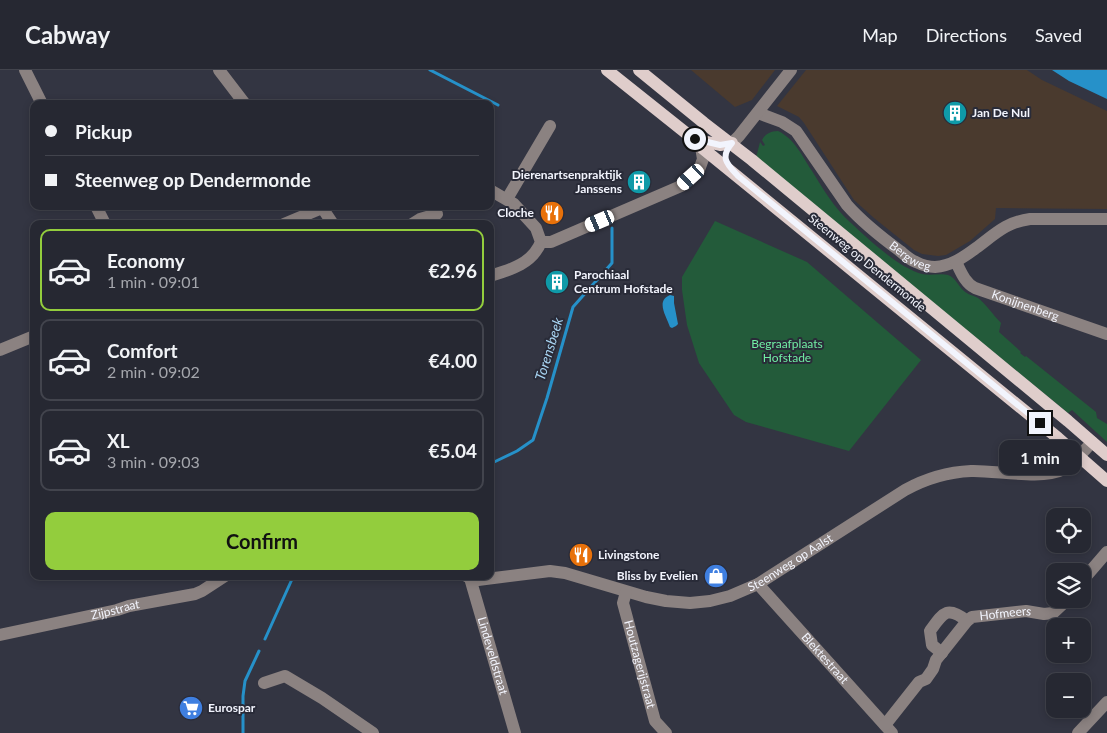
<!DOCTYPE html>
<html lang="en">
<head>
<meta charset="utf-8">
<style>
	body { margin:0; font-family:Lato,sans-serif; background:#2e303a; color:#f1f3f6; height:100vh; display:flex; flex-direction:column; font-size:19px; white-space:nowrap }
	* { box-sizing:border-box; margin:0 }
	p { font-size:16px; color:#a4a6ac }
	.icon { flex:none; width:28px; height:28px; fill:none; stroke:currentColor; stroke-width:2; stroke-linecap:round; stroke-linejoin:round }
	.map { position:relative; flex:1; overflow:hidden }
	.sheet { position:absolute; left:30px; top:150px; width:464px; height:360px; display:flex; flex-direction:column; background:#262832; border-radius:10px; box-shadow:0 2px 8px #0003,0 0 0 1px #42444d }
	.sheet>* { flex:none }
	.top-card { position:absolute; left:30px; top:30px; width:464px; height:110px; border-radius:10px; box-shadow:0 2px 8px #0003,0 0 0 1px #42444d; display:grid; align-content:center; height:110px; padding:0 15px; background:#262832 }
	.controls { position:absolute; left:1046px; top:438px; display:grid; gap:10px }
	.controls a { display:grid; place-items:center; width:45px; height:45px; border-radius:10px; background:#262832; box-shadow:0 2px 8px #0003,0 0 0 1px #42444d; font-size:25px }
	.end { position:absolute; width:22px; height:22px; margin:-11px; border:6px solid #f2f4fd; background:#111; box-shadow:0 0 0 2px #111 }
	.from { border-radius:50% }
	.bubble { position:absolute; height:35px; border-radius:10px; background:#262832; box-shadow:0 2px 8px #0003,0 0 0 1px #42444d; font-size:16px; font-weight:700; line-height:35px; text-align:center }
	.car { position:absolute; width:15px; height:30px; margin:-15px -8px; border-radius:6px; box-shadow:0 0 4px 1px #0007; background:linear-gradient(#fff 24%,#345 0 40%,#fff 0 76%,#345 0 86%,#fff 0) }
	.top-card b { display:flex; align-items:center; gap:18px; height:48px; font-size:19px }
	.top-card b+b { border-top:1px solid #42444d }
	.top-card i { width:12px; height:12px; background:#f1f3f6 }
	ul { padding:9px 0 0; list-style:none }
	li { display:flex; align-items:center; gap:15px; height:82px; margin:0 10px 8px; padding:0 5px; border:2px solid #42444d; border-radius:10px }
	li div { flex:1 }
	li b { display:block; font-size:19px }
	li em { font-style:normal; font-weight:700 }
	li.active { border-color:#93cd3d }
	li>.icon { width:45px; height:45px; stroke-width:1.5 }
	.action { display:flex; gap:10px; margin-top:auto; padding:10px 15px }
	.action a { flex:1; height:58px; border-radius:10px; background:#93cd3d; color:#111; font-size:20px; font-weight:700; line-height:58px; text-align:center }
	header { display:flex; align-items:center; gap:30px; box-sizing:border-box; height:70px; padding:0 25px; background:#262832; border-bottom:1px solid #42444d }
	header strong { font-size:24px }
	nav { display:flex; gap:28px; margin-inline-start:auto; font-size:18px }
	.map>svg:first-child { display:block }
	.industrial { fill:#4a3a2e }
	.green { fill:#235b3a }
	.water { fill:#2691c9 }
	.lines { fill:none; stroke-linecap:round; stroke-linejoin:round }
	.stream { stroke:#2691c9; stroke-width:3 }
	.minor { stroke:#8b8281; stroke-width:12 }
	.major { stroke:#dfcdcb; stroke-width:12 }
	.route { stroke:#f2f4fd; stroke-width:6 }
	.labels { text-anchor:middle; stroke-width:4; stroke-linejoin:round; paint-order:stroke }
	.poi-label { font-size:12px; font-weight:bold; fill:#f2f4fd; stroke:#292b38; text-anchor:start }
	.street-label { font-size:12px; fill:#f2f4fd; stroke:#292b38 }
	.park-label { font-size:12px; fill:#71efa4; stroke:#292b38 }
	.water-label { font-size:14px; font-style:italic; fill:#a9d5f3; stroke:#292b38 }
</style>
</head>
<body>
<header>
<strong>Cabway</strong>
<nav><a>Map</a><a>Directions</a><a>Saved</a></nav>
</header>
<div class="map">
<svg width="1107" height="663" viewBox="0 0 1107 663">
	<rect width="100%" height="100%" fill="#333542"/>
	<!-- industrial -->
	<path class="industrial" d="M691 0H775L752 30 735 37Z
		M806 0H1027L1042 10 1107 41V139L996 138 995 149 970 171 946 185 938 186 922 184 914 180 874 148 854 130 804 53 799 47 777 36Z"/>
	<!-- green -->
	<path class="green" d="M778 61C795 69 802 86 812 101 823 119 835 139 851 153 868 169 899 198 922 204 930 206 941 203 948 205 956 208 958 216 964 221 968 225 973 225 978 228 984 232 995 247 1001 253L999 262 1019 280 1021 282 1020 283 1025 287 1026 286 1096 342 1097 348 1107 354V372L1072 340 1068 343 756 88 760 72 763 76 765 75 762 70C765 64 771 61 778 61Z
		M715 151 807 192 921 290 849 381 746 352 734 345 699 293 687 255 682 220V207Z"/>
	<!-- water -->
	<path class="water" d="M1052 0H1107V29L1069 11Z
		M670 225 674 226V233L678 254 676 256 672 258 670 257C667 247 655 231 670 225Z"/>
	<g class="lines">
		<!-- stream -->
		<path class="stream" d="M430 0 498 35
			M490 394 517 381 533 370 547 328 573 237 612 193V158
			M265 569 293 507
			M243 663V626L245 611 259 581"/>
		<!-- minor -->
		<g class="minor">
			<path d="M25 0 42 34"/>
			<path d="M219 0 245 34"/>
			<path id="s1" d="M758 43 782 52 796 61 847 135C863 153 881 167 900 181 905 185 910 190 916 192 922 195 928 197 935 197 951 196 964 187 976 178 995 164 1006 152 1030 149H1107"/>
			<path d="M732 73 739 66 791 0"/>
			<path d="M490 120 514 134 536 158 541 172C532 194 510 200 490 206"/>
			<path d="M507 129 550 56"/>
			<path d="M96 136 105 154"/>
			<path d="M321 136 333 154"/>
			<path d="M284 154 322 138"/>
			<path d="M412 154 420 149 437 144"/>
			<path d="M541 172H551L681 116 699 100 703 89 701 77"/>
			<path id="s2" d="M956 192C961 202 965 213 975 218L1107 264"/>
			<path d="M0 280 34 266"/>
			<path id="s3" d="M466 506 470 508 478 510 550 501 565 503 646 527 666 531 690 533 710 531 730 526 758 514 905 420C925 409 948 402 971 401 994 400 1042 410 1062 400 1074 394 1083 382 1092 372"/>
			<path id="s4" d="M470 508 515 663"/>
			<path d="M1082 511 1107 482"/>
			<path id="s5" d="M758 514 892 663"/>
			<path id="s6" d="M626 522 623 533 655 651 666 663"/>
			<path id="s7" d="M0 565 117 540 129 536 195 524 202 521 225 506"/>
			<path d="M942 583 932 575 930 561C943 543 947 535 967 551"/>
			<path d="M264 613 285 606 322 628 373 663"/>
			<path id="s8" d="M885 655 919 612 926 609 933 599 936 590 967 551 972 547 1026 541 1044 544 1053 543 1068 529"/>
			<path d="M1078 663 1107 632"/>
		</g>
		<!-- major -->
		<path class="major" d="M607 0 691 67 701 77 1058 368 1107 411
			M639 0 704 53 752 90 1068 351 1107 385
			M695 69 720 75 732 73"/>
	</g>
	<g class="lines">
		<!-- route -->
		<path class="route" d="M695 69 720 75 732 73C719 88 728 95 738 106L1040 353"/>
	</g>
	<!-- icons -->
	<defs>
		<g id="building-disc" transform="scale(1.25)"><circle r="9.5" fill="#0f9aa8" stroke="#292b38"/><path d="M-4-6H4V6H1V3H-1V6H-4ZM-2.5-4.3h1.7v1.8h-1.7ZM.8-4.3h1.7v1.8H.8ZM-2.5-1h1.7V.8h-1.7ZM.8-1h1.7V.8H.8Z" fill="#fff"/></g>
		<g id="restaurant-disc" transform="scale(1.25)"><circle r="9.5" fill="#e8710a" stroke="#292b38"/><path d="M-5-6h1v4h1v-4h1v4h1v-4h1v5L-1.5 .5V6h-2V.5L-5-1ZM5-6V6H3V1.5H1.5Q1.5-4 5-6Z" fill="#fff"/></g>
		<g id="shop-disc" transform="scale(1.25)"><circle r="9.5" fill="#3f7fe0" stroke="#292b38"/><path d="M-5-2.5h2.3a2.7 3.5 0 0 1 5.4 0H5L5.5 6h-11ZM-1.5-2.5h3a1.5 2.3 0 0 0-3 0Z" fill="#fff"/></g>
		<g id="supermarket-disc" transform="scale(1.25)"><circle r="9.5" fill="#3f7fe0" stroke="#292b38"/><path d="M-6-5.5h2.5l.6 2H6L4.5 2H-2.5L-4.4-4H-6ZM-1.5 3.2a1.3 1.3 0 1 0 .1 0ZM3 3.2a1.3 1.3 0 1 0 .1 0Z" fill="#fff"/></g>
	</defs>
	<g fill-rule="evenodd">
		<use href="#building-disc" x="955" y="43"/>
		<use href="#building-disc" x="639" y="112"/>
		<use href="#restaurant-disc" x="552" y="143"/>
		<use href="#building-disc" x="557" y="212"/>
		<use href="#restaurant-disc" x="581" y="485"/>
		<use href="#shop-disc" x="716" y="506"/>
		<use href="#supermarket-disc" x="191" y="638"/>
	</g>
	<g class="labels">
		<!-- poi labels -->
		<g class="poi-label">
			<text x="972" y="47">Jan De Nul</text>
			<text x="622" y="109" text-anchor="end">Dierenartsenpraktijk<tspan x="622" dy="14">Janssens</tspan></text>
			<text x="534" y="147" text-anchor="end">Cloche</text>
			<text x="574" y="209">Parochiaal<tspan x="574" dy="14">Centrum Hofstade</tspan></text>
			<text x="598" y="489">Livingstone</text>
			<text x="698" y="510" text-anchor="end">Bliss by Evelien</text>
			<text x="208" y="642">Eurospar</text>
		</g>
		<!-- street labels -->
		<g class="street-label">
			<text dy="4" stroke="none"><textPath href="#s1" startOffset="214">Bergweg</textPath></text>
			<text transform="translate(867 193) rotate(39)" y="4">Steenweg op Dendermonde</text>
			<text dy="4" stroke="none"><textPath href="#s2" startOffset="86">Konijnenberg</textPath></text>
			<text dy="4" stroke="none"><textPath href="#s3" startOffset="339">Steenweg op Aalst</textPath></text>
			<text dy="4" stroke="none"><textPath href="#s7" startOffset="118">Zijpstraat</textPath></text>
			<text dy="4" stroke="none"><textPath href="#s8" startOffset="174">Hofmeers</textPath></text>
			<text dy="4" stroke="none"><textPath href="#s4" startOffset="81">Lindeveldstraat</textPath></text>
			<text dy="4" stroke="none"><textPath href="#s5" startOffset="100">Blektestraat</textPath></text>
			<text dy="4" stroke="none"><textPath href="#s6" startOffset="75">Houtzagerijstraat</textPath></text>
		</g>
		<!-- park labels -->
		<g class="park-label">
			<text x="787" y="278">Begraafplaats<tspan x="787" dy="14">Hofstade</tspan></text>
		</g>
		<!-- water labels -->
		<g class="water-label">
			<text transform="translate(549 279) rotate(-73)" y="5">Torensbeek</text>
		</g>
	</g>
</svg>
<div class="controls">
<a><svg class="icon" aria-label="locate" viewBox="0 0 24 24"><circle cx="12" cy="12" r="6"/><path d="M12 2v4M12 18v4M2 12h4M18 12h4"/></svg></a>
<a><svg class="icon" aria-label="layers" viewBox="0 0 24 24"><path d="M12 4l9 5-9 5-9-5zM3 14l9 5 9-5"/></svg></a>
<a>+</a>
<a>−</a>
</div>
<i class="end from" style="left:695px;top:69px"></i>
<i class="end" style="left:1040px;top:353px"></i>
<div class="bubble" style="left:999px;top:370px;width:82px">1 min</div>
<i class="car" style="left:691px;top:107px;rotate:228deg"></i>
<i class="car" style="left:600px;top:151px;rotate:247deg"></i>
<div class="top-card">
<b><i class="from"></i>Pickup</b>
<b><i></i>Steenweg op Dendermonde</b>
</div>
<section class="sheet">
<ul>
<li class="active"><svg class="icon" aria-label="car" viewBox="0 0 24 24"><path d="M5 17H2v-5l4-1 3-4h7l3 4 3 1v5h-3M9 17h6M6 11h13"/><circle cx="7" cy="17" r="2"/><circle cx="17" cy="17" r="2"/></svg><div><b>Economy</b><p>1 min · 09:01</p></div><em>€2.96</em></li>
<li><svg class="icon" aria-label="car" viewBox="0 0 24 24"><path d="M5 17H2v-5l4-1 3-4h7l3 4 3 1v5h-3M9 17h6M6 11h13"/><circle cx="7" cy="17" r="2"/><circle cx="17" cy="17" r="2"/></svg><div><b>Comfort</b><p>2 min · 09:02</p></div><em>€4.00</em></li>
<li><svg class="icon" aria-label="car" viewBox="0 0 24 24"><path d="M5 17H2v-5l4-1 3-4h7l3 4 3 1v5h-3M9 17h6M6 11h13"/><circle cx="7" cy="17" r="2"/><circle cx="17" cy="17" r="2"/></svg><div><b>XL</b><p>3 min · 09:03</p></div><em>€5.04</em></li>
</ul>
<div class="action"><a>Confirm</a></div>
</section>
</div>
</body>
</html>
